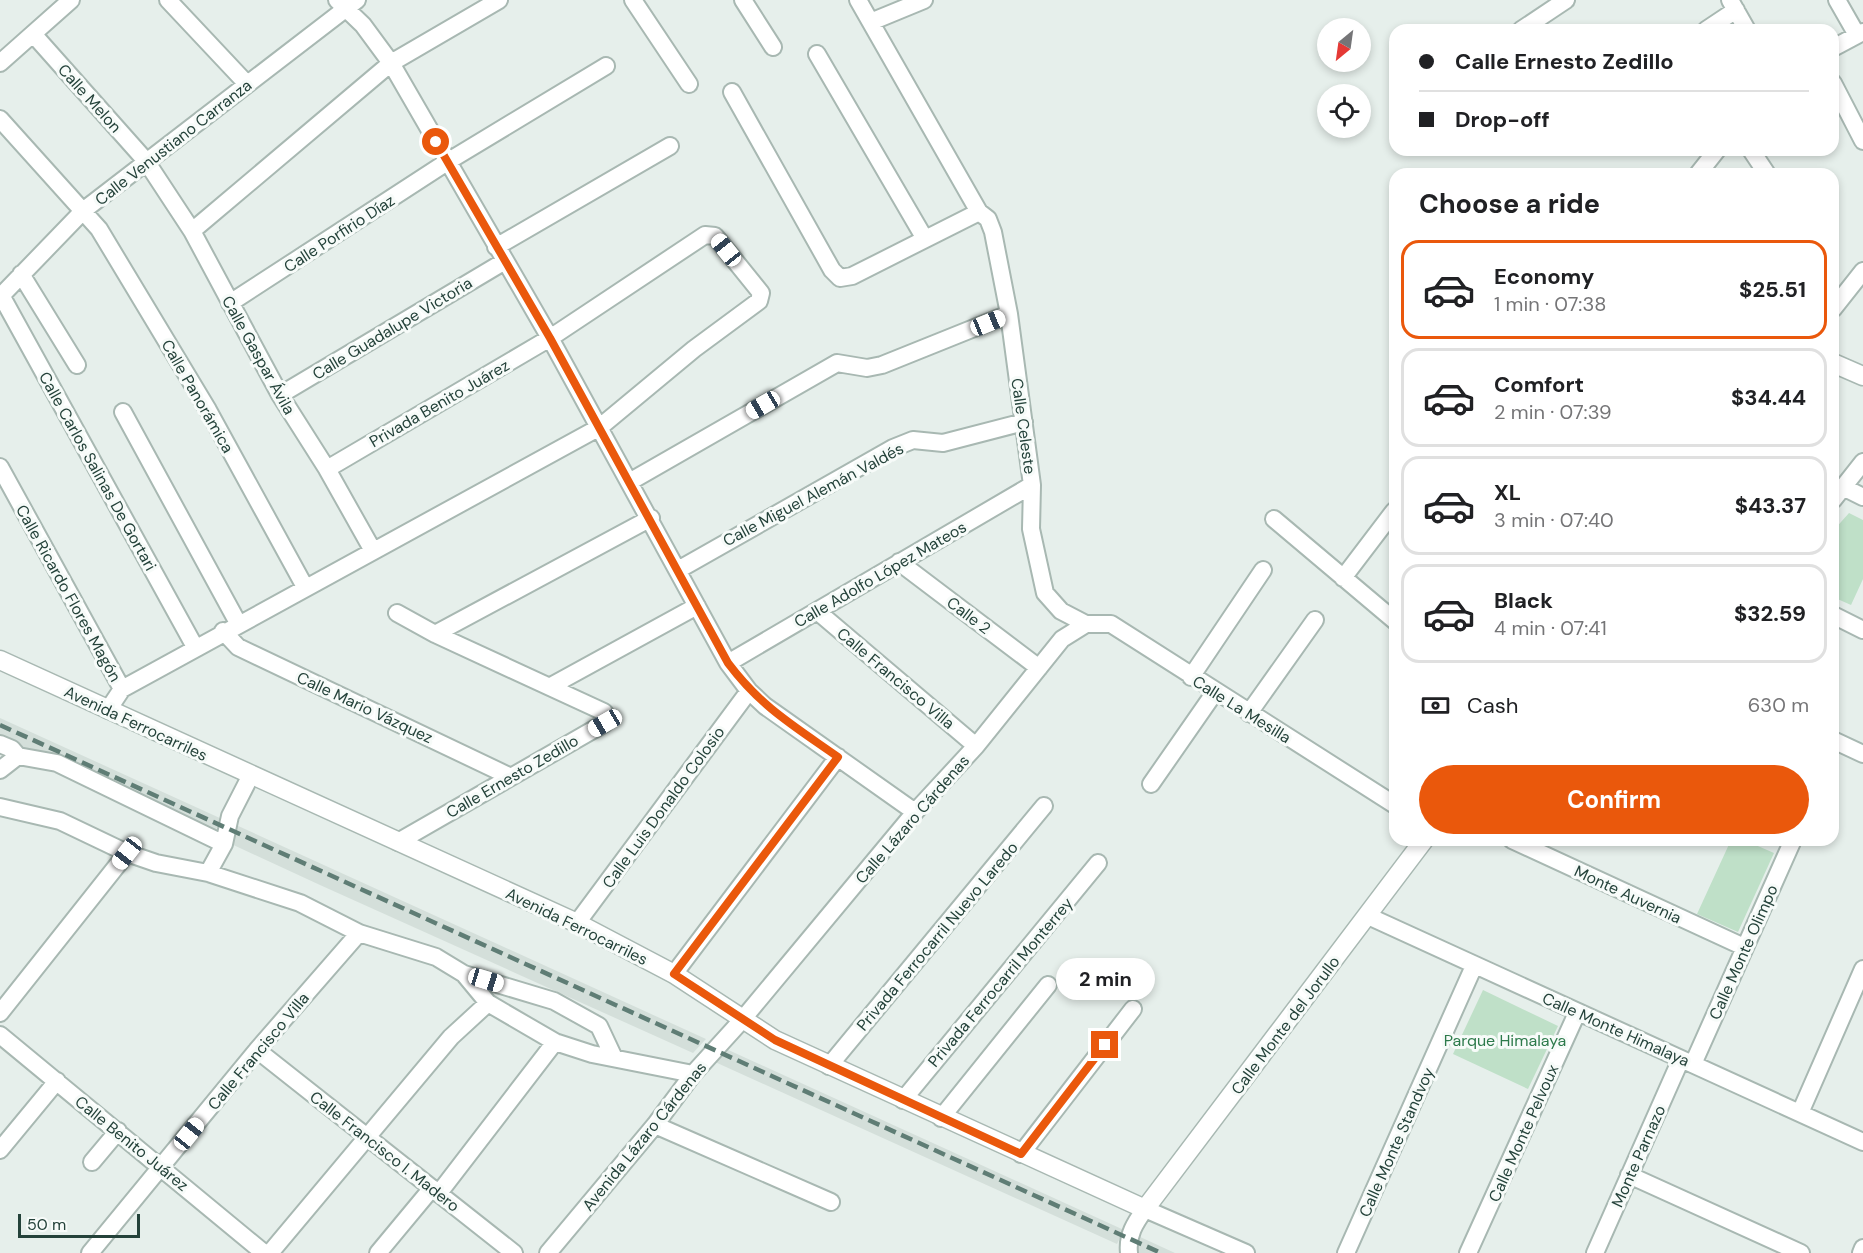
<!DOCTYPE html>
<html lang="en">
<head>
<meta charset="utf-8">
<style>
	body { margin:0; font-family:"DM Sans",sans-serif; background:#f6f6f6; color:#202124; height:100vh; display:flex; flex-direction:column; font-size:22px; white-space:nowrap }
	* { box-sizing:border-box; margin:0 }
	p { font-size:20px; color:#757577 }
	.icon { flex:none; width:33px; height:33px; fill:none; stroke:currentColor; stroke-width:2; stroke-linecap:round; stroke-linejoin:round }
	.map { position:relative; flex:1; overflow:hidden }
	.panel { position:absolute; left:1389px; top:168px; width:450px; height:678px; display:flex; flex-direction:column; background:#fff; border-radius:18px; box-shadow:0 3px 9px #0003 }
	.panel>* { flex:none }
	.hud { position:absolute; left:1389px; top:24px; width:450px; height:132px; border-radius:18px; box-shadow:0 3px 9px #0003; display:grid; align-content:center; height:132px; padding:0 30px; background:#fff }
	.needle { width:39px; rotate:209deg }
	.controls { position:absolute; left:1317px; top:18px; display:grid; gap:12px }
	.controls a { display:grid; place-items:center; width:54px; height:54px; border-radius:50%; background:#fff; box-shadow:0 3px 9px #0003; font-size:30px }
	.scale { position:absolute; left:18px; bottom:15px; width:122px; box-sizing:border-box; padding-left:6px; border:3px solid #24423a; border-top:0; font-size:16px; line-height:21px; white-space:nowrap; color:#24423a; -webkit-text-stroke:4px #f7fbf9; paint-order:stroke }
	.end { position:absolute; width:27px; height:27px; margin:-14px; border:8px solid #ea580c; background:#fff; box-shadow:0 0 0 3px #fff }
	.from { border-radius:50% }
	.bubble { position:absolute; height:42px; border-radius:21px; background:#fff; box-shadow:0 3px 9px #0003; font-size:20px; font-weight:700; line-height:42px; text-align:center }
	.car { position:absolute; width:18px; height:36px; margin:-18px -9px; border-radius:8px; box-shadow:0 0 4px 2px #0007; background:linear-gradient(#fff 24%,#345 0 40%,#fff 0 76%,#345 0 86%,#fff 0) }
	.hud b { display:flex; align-items:center; gap:21px; height:57px; font-size:22px }
	.hud b+b { border-top:2px solid #e0e0e0 }
	.hud i { width:15px; height:15px; background:#202124 }
	ul { padding:0; list-style:none }
	li { display:flex; align-items:center; gap:18px; height:99px; margin:0 12px 9px; padding:0 18px; border:3px solid #e0e0e0; border-radius:18px }
	li div { flex:1 }
	li b { display:block; font-size:22px }
	li em { font-style:normal; font-weight:700 }
	li.current { border-color:#ea580c }
	li>.icon { width:54px; height:54px; stroke-width:1.5 }
	h2 { padding:0 30px; font-size:27px; line-height:72px }
	.pay { display:flex; align-items:center; gap:15px; height:66px; padding:0 30px; font-size:22px }
	.pay p { margin-inline-start:auto }
	.primary-button { display:flex; gap:12px; margin-top:auto; padding:12px 30px }
	.primary-button a { flex:1; height:69px; border-radius:36px; background:#ea580c; color:#fff; font-size:24px; font-weight:700; line-height:69px; text-align:center }
	.map>svg:first-child { display:block }
	.built { fill:#d4dfda }
	.green { fill:#bfe0c8 }
	.lines { fill:none; stroke-linecap:round; stroke-linejoin:round }
	.minor-casing { stroke:#a8b8b2; stroke-width:20 }
	.tertiary-casing { stroke:#a8b8b2; stroke-width:21 }
	.minor { stroke:#fff; stroke-width:16 }
	.tertiary { stroke:#fff; stroke-width:18 }
	.rail { stroke:#5f7d75; stroke-width:4.5; stroke-dasharray:12 6; stroke-linecap:butt }
	.route { stroke:#ea580c; stroke-width:8 }
	.labels { text-anchor:middle; stroke-width:6; stroke-linejoin:round; paint-order:stroke }
	.street-label { font-size:16px; fill:#24423a; stroke:#f7fbf9 }
	.park-label { font-size:16px; fill:#2d7a4b; stroke:#f7fbf9 }
</style>
</head>
<body>
<div class="map">
<svg width="1863" height="1253" viewBox="0 0 1863 1253">
	<rect width="100%" height="100%" fill="#e6efeb"/>
	<!-- built -->
	<path class="built" d="M0 718 222 819 213 835 0 737Z
		M236 825 706 1039 693 1053 320 885 227 842Z
		M724 1048 1124 1230 1117 1244 715 1062Z
		M1138 1236 1175 1253H1134Z"/>
	<!-- green -->
	<path class="green" d="M1849 513 1863 520V579L1851 605 1833 597V531Z
		M1731 840H1744L1774 853 1738 932 1697 914Z
		M1483 990 1558 1026 1528 1089 1453 1054Z"/>
	<g class="lines">
		<!-- minor casing -->
		<g class="minor-casing">
			<path id="minor" d="M168 0 247 84
				M337 0 363 25 391 63 550 338 728 663 749 691 765 706 915 812
				M633 0 689 84
				M743 0 773 47
				M858 0 979 212 988 219 993 232 1009 314 1032 485 1031 529 1045 593 1061 611 1086 624H1111L1395 805
				M1730 0 1747 30
				M1837 0 1857 35
				M873 21 924 0
				M1521 30 1566 0
				M1706 30 1736 10
				M34 35 146 161 192 231 280 395 327 469 372 549
				M1833 48 1863 32
				M817 54 925 239
				M0 63 71 0
				M1833 83 1863 141
				M732 92 832 270 840 278 852 276 979 212
				M0 119 99 229 208 410 305 587
				M1751 150 1767 174
				M1698 174 1717 150
				M192 231 391 63 499 0
				M496 247 670 146
				M21 274 77 365
				M1 295 195 647
				M0 297 84 210 357 0
				M230 303 447 162 606 66
				M1833 309 1863 271
				M280 395 505 261
				M123 412 238 623
				M0 467 122 689
				M631 481 837 363 867 368 882 365 1009 314
				M1843 487 1863 497
				M1833 500 1863 462
				M1274 519 1395 621
				M899 562 1039 668
				M678 570 893 448 913 440 943 443 1024 422
				M1343 578 1394 511
				M817 611 976 746
				M397 613 435 634 604 712 607 717 605 723 398 842
				M1833 615 1863 630
				M223 631 238 647 511 777
				M435 634 651 518
				M728 663 1032 485
				M1191 677 1263 570
				M551 686 697 606
				M108 710 122 689 600 427 694 349 759 301 761 293 715 236 705 235 550 338 327 469
				M1249 713 1315 620
				M1833 740 1863 754
				M0 744 12 749 18 756 57 763 224 844
				M0 770 18 756
				M1151 784 1215 692
				M0 807 60 821 127 853 156 863 208 873 300 903 359 933 436 957 464 974 488 1003 555 1042 592 1054 693 1074
				M1512 840 1744 947
				M208 873 224 844 230 816 251 775
				M1368 916 1863 1142
				M577 923 749 691
				M464 974 554 1001 599 1026 614 1058
				M674 974 838 757
				M0 1013 127 853
				M0 1035 264 1253
				M257 1050 514 1253
				M1693 1064 1793 840
				M829 1066 1044 806
				M903 1100 1098 863
				M1800 1113 1863 969
				M941 1118 1048 985
				M655 1125 831 1202
				M0 1150 57 1081
				M1021 1154 1133 1009
				M92 1162 118 1131
				M1629 1175 1801 1253
				M439 1193 555 1042
				M90 1253 257 1050 359 933
				M270 1253 451 1037 488 1003
				M378 1253 432 1188
				M548 1253 655 1125 693 1074 742 1020 915 812 976 746 1062 639 1086 624
				M1129 1253C1127 1235 1135 1223 1145 1209L1246 1253
				M1346 1253 1474 966
				M1468 1253 1577 1013
				M1595 1253 1681 1059
				M1861 1253 1863 1248"/>
		</g>
		<!-- tertiary casing -->
		<g class="tertiary-casing">
			<path id="tertiary" d="M1833 363 1863 376
				M0 660 577 923 674 974 775 1040 1145 1209 1424 840"/>
		</g>
		<!-- minor -->
		<use href="#minor" class="minor"/>
		<!-- tertiary -->
		<use href="#tertiary" class="tertiary"/>
		<!-- rail -->
		<path class="rail" d="M0 725 1161 1253"/>
	</g>
	<g class="lines">
		<!-- route -->
		<path class="route" d="M436 142 550 338 728 663C761 707 794 726 838 757L674 974 775 1040 1021 1154 1105 1045"/>
	</g>
	<g class="labels">
		<!-- street labels -->
		<g class="street-label">
			<text transform="translate(90 98) rotate(48)" y="6">Calle Melon</text>
			<text transform="translate(173 142) rotate(-38)" y="6">Calle Venustiano Carranza</text>
			<text transform="translate(339 233) rotate(-33)" y="6">Calle Porfirio Díaz</text>
			<text transform="translate(392 328) rotate(-31)" y="6">Calle Guadalupe Victoria</text>
			<text transform="translate(259 355) rotate(61)" y="6">Calle Gaspar Ávila</text>
			<text transform="translate(198 396) rotate(60)" y="6">Calle Panorámica</text>
			<text transform="translate(439 403) rotate(-30)" y="6">Privada Benito Juárez</text>
			<text transform="translate(1024 426) rotate(82)" y="6">Calle Celeste</text>
			<text transform="translate(98 471) rotate(61)" y="6">Calle Carlos Salinas De Gortari</text>
			<text transform="translate(813 494) rotate(-28)" y="6">Calle Miguel Alemán Valdés</text>
			<text transform="translate(880 574) rotate(-30)" y="6">Calle Adolfo López Mateos</text>
			<text transform="translate(69 593) rotate(61)" y="6">Calle Ricardo Flores Magón</text>
			<text transform="translate(969 615) rotate(37)" y="6">Calle 2</text>
			<text transform="translate(896 678) rotate(40)" y="6">Calle Francisco Villa</text>
			<text transform="translate(365 707) rotate(25)" y="6">Calle Mario Vázquez</text>
			<text transform="translate(1242 709) rotate(32)" y="6">Calle La Mesilla</text>
			<text transform="translate(136 723) rotate(25)" y="6">Avenida Ferrocarriles</text>
			<text transform="translate(512 776) rotate(-30)" y="6">Calle Ernesto Zedillo</text>
			<text transform="translate(663 807) rotate(-54)" y="6">Calle Luis Donaldo Colosio</text>
			<text transform="translate(912 819) rotate(-49)" y="6">Calle Lázaro Cárdenas</text>
			<text transform="translate(1628 894) rotate(25)" y="6">Monte Auvernia</text>
			<text transform="translate(577 926) rotate(26)" y="6">Avenida Ferrocarriles</text>
			<text transform="translate(937 936) rotate(-50)" y="6">Privada Ferrocarril Nuevo Laredo</text>
			<text transform="translate(1743 952) rotate(-66)" y="6">Calle Monte Olimpo</text>
			<text transform="translate(1000 982) rotate(-50)" y="6">Privada Ferrocarril Monterrey</text>
			<text transform="translate(1285 1025) rotate(-53)" y="6">Calle Monte del Jorullo</text>
			<text transform="translate(1616 1029) rotate(24)" y="6">Calle Monte Himalaya</text>
			<text transform="translate(258 1051) rotate(-50)" y="6">Calle Francisco Villa</text>
			<text transform="translate(1523 1133) rotate(-66)" y="6">Calle Monte Pelvoux</text>
			<text transform="translate(644 1136) rotate(-51)" y="6">Avenida Lázaro Cárdenas</text>
			<text transform="translate(1396 1142) rotate(-66)" y="6">Calle Monte Standvoy</text>
			<text transform="translate(132 1143) rotate(39)" y="6">Calle Benito Juárez</text>
			<text transform="translate(385 1151) rotate(38)" y="6">Calle Francisco I. Madero</text>
			<text transform="translate(1638 1156) rotate(-66)" y="6">Monte Parnazo</text>
		</g>
		<!-- park labels -->
		<g class="park-label">
			<text x="1505" y="1046">Parque Himalaya</text>
		</g>
	</g>
</svg>
<div class="controls">
<a><svg class="needle" viewBox="-14 -14 28 28"><path d="M0-13l5 13h-10z" fill="#e53935"/><path d="M0 13l5-13h-10z" fill="#757577"/></svg></a>
<a><svg class="icon" aria-label="locate" viewBox="0 0 24 24"><circle cx="12" cy="12" r="6"/><path d="M12 2v4M12 18v4M2 12h4M18 12h4"/></svg></a>
</div>
<div class="scale">50 m</div>
<i class="end from" style="left:436px;top:142px"></i>
<i class="end" style="left:1105px;top:1045px"></i>
<div class="bubble" style="left:1056px;top:958px;width:99px">2 min</div>
<i class="car" style="left:726px;top:250px;rotate:321deg"></i>
<i class="car" style="left:988px;top:323px;rotate:68deg"></i>
<i class="car" style="left:763px;top:405px;rotate:240deg"></i>
<i class="car" style="left:605px;top:723px;rotate:240deg"></i>
<i class="car" style="left:127px;top:853px;rotate:218deg"></i>
<i class="car" style="left:486px;top:980px;rotate:107deg"></i>
<i class="car" style="left:189px;top:1134px;rotate:39deg"></i>
<div class="hud">
<b><i class="from"></i>Calle Ernesto Zedillo</b>
<b><i></i>Drop-off</b>
</div>
<section class="panel">
<h2>Choose a ride</h2>
<ul>
<li class="current"><svg class="icon" aria-label="car" viewBox="0 0 24 24"><path d="M5 17H2v-5l4-1 3-4h7l3 4 3 1v5h-3M9 17h6M6 11h13"/><circle cx="7" cy="17" r="2"/><circle cx="17" cy="17" r="2"/></svg><div><b>Economy</b><p>1 min · 07:38</p></div><em>$25.51</em></li>
<li><svg class="icon" aria-label="car" viewBox="0 0 24 24"><path d="M5 17H2v-5l4-1 3-4h7l3 4 3 1v5h-3M9 17h6M6 11h13"/><circle cx="7" cy="17" r="2"/><circle cx="17" cy="17" r="2"/></svg><div><b>Comfort</b><p>2 min · 07:39</p></div><em>$34.44</em></li>
<li><svg class="icon" aria-label="car" viewBox="0 0 24 24"><path d="M5 17H2v-5l4-1 3-4h7l3 4 3 1v5h-3M9 17h6M6 11h13"/><circle cx="7" cy="17" r="2"/><circle cx="17" cy="17" r="2"/></svg><div><b>XL</b><p>3 min · 07:40</p></div><em>$43.37</em></li>
<li><svg class="icon" aria-label="car" viewBox="0 0 24 24"><path d="M5 17H2v-5l4-1 3-4h7l3 4 3 1v5h-3M9 17h6M6 11h13"/><circle cx="7" cy="17" r="2"/><circle cx="17" cy="17" r="2"/></svg><div><b>Black</b><p>4 min · 07:41</p></div><em>$32.59</em></li>
</ul>
<div class="pay"><svg class="icon" aria-label="cash" viewBox="0 0 24 24"><path d="M3 7h18v10H3z"/><circle cx="12" cy="12" r="2"/></svg>Cash<p>630 m</p></div>
<div class="primary-button"><a>Confirm</a></div>
</section>
</div>
</body>
</html>
